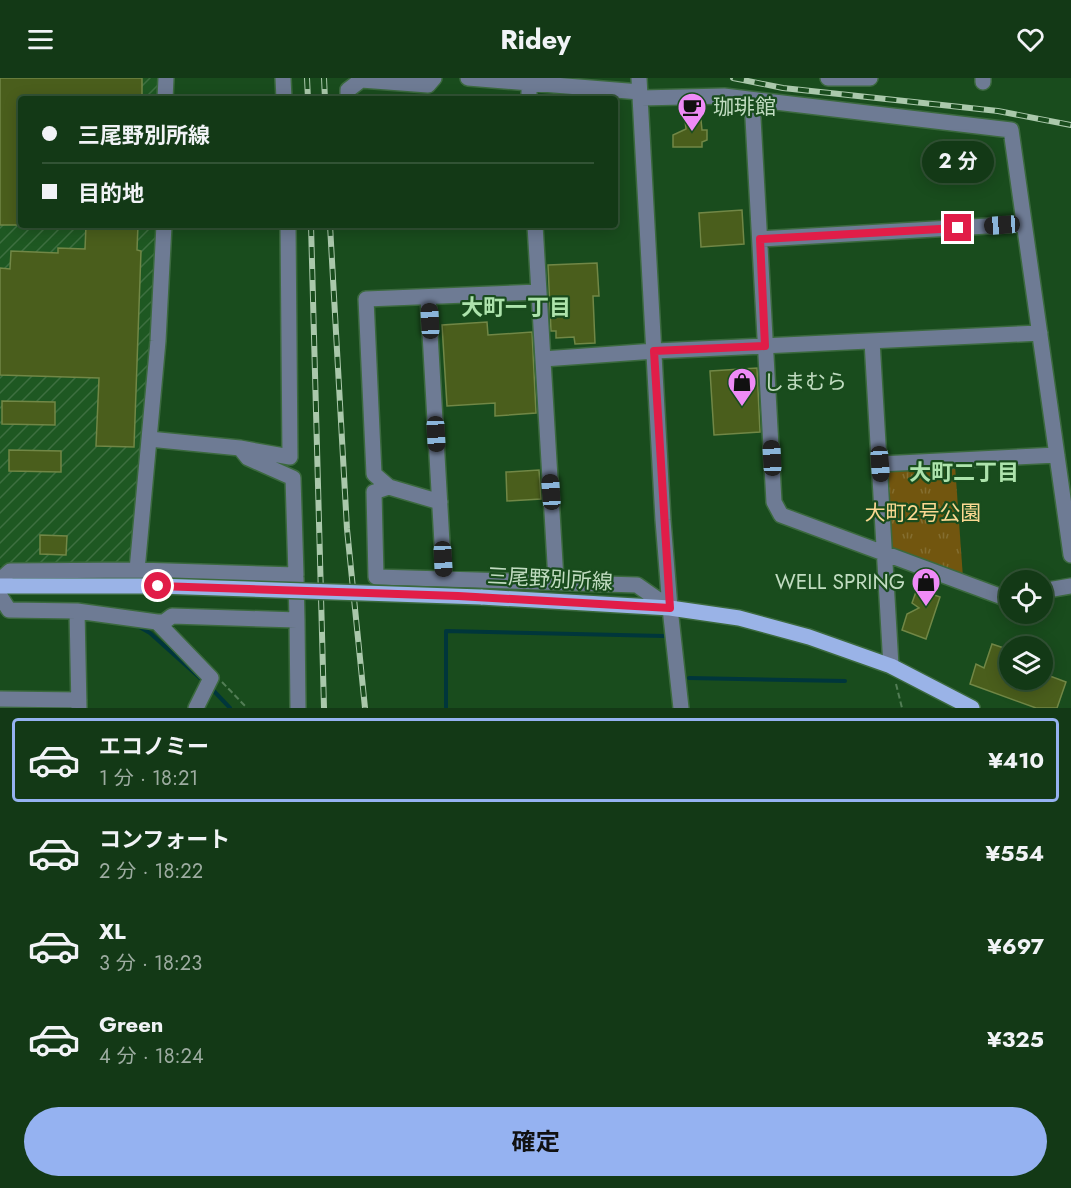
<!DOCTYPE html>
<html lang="ja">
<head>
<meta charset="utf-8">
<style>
	body { margin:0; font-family:Jost,"Noto Sans JP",sans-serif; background:#1c401f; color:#f1f3f6; height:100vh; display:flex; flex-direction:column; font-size:22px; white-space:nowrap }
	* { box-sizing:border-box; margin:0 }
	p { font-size:20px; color:#9daca1 }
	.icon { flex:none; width:33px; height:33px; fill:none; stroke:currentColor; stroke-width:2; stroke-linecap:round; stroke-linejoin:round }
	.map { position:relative; height:630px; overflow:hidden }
	.panel { display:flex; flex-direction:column; background:#133916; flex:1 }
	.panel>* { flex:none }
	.guide { position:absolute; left:18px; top:18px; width:600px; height:132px; border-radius:6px; box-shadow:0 3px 15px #0003,0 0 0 2px #325335; display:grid; align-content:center; height:132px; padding:0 24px; background:#133916 }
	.buttons { position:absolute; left:999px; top:492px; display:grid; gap:12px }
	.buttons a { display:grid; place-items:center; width:54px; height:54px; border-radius:50%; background:#133916; box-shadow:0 3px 15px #0003,0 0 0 2px #325335; font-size:30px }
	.end { position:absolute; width:27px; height:27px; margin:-14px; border:8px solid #e11d48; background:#fff; box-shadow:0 0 0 3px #fff }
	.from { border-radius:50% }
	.bubble { position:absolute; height:42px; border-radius:21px; background:#133916; box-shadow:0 3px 15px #0003,0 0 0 2px #325335; font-size:20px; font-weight:700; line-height:42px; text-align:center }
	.car { position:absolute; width:18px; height:36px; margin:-18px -9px; border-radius:8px; box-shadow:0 0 4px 2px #0007; background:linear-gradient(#222 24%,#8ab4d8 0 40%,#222 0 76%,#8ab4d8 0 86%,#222 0) }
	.guide b { display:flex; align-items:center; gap:21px; height:57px; font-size:22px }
	.guide b+b { border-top:2px solid #325335 }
	.guide i { width:15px; height:15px; background:#f1f3f6 }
	ul { padding:10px 0 0; list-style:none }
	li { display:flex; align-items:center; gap:18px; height:84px; margin:0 12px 9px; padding:0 12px; border:3px solid transparent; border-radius:6px }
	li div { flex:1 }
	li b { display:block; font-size:22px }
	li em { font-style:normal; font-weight:700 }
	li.selected { border-color:#95b2f1 }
	li>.icon { width:54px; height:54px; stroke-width:1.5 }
	.cta { display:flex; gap:12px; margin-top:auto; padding:12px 24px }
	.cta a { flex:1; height:69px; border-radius:36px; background:#95b2f1; color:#111; font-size:24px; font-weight:700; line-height:69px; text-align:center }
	header { display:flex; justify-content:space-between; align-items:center; height:78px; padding:0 24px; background:#133916; font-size:27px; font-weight:700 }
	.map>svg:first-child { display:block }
	.industrial { fill:url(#industrial-furrows) }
	.park { fill:url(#park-tufts) }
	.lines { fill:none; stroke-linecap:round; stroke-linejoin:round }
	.stream { stroke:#00363b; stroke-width:4 }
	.building { fill:#4a5e1c; stroke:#718746; stroke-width:1.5 }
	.minor-casing { stroke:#3b693e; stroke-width:18 }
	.major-casing { stroke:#3b693e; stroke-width:18 }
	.path { stroke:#527d55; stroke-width:2; stroke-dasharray:6 3; stroke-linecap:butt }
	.minor { stroke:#6e7b94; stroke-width:15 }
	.major { stroke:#9ab3e7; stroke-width:15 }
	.rail-casing { stroke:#aac8ab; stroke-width:6 }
	.rail { stroke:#194c1d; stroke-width:4; stroke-dasharray:11; stroke-linecap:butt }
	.major-bridge-casing { stroke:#3b693e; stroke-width:18; stroke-linecap:butt }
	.major-bridge { stroke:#9ab3e7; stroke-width:15 }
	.route { stroke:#e11d48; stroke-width:8 }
	.labels { text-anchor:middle; stroke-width:4.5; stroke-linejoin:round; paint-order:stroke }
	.poi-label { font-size:21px; fill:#c1dcc1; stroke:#194c1d; text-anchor:start }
	.park-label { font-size:21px; fill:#fad892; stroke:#194c1d }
	.street-label { font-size:21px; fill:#c1dcc1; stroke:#194c1d }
	.neighbourhood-label { font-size:22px; font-weight:bold; fill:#ade3ac; stroke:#194c1d }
</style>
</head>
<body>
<header><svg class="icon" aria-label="menu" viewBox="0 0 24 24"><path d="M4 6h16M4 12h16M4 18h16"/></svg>Ridey<svg class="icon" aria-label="heart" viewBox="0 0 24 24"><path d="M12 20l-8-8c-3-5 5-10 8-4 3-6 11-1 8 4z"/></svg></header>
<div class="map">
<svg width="1071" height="630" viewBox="0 0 1071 630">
	<defs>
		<pattern id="industrial-furrows" width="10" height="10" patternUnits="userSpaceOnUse" patternTransform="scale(1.5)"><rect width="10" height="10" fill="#1e5822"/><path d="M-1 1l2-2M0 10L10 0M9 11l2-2" fill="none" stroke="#3d6f40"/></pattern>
		<pattern id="park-tufts" width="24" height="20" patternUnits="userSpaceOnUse" patternTransform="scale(1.5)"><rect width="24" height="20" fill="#72560f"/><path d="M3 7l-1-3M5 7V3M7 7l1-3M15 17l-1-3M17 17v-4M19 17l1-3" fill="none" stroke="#846e30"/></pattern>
	</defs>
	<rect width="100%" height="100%" fill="#194c1d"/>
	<!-- industrial -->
	<path class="industrial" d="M0 0H158V21H21V147H159L134 488H0Z"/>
	<!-- park -->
	<path class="park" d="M955 387 963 500 890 472 884 391Z"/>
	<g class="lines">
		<!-- stream -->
		<path class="stream" d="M136 547 150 555 200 600
			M689 600 845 603
			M211 610 230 630
			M446 630V553L664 558"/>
	</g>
	<!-- building -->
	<path class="building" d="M0 0H142V21H21V147H0Z
		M685 42H701L702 52H707V62L702 64V69H673V57L686 51Z
		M742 132 744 166 701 169 699 135Z
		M86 147H138L137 172 141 173 134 369 96 368 99 300 0 297V190L10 191 11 173 58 175V170L85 171Z
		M597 185 599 218H593L595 265 575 266 574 259 556 260V253H551L548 187Z
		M487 244 488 257 532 254 536 335 495 338V325L447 328 442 247Z
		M757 290 760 354 714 357 710 293Z
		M2 323 55 324V347L2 346Z
		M9 372 61 373V394L9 393Z
		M539 392 541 421 507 423 506 394Z
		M40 457 67 458 66 477 40 476Z
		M917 511 940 519 926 561 902 552 907 536 919 530 912 525Z
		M992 566 1010 572V602H1042V595L1066 604 1057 630H1036L970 606 976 586 984 590Z"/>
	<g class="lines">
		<!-- minor casing -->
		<g class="minor-casing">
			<path id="minor" d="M283 0 284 21
				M468 0 640 14
				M639 0 663 442 670 530 681 630
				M828 0H870
				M983 0V4
				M529 5V21
				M641 20 724 18 1011 52 1071 477
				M165 21 166 0
				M348 21V12L361 2 428 7 434 0
				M752 22 774 424 781 437 1005 520 1010 519
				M535 147 556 502
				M760 161 1024 146
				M428 220 444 500
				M872 263 891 588
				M543 281 655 273 1040 255
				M149 361 240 370 290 379 288 147
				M880 386 1057 377
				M389 409 374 396 366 221 539 214
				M440 424 389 409 374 414 376 499 637 507 670 530
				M137 492 296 497 293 400 248 380 240 370
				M296 500 297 542
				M0 502 10 493 137 492 158 263 164 147
				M1042 513 1071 508
				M0 518 9 532 77 533 157 544H164L172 538 297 542 298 630
				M77 533 79 630
				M157 544 211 600 196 630
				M0 621 79 622"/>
		</g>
		<!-- major casing -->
		<g class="major-casing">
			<path id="major" d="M0 508H158
				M481 519 670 530 739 540 809 559 891 588 972 630"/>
		</g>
		<!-- path -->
		<path class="path" d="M222 604 247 630
			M896 606 902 630"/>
		<!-- minor -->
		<use href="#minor" class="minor"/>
		<!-- major -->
		<use href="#major" class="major"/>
		<!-- rail casing -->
		<g class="rail-casing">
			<path id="rail" d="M307 0 308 21
				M324 0 325 21
				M733 0 783 10 998 33 1071 47
				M311 147 324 630
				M330 147 347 451 365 630"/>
		</g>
		<!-- rail -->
		<use href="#rail" class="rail"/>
		<!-- major-bridge casing -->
		<g class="major-bridge-casing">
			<path id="major-bridge" d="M158 508 481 519"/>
		</g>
		<!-- major-bridge -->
		<use href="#major-bridge" class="major-bridge"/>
	</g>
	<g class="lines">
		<!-- route -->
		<path class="route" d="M158 508 458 518 670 530 654 273 765 268 760 161 958 150"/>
	</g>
	<!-- icons -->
	<defs>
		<g id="cafe-pin" transform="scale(1.5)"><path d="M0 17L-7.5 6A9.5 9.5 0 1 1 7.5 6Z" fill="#ef8bf7" stroke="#194c1d"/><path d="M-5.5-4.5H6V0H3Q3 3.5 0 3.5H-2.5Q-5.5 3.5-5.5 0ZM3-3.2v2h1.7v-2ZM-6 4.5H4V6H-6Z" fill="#111"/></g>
		<g id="shop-pin" transform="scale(1.5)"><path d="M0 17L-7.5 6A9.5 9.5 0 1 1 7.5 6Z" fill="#ef8bf7" stroke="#194c1d"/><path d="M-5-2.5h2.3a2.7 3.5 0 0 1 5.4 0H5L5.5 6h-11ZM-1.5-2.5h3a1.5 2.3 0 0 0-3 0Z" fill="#111"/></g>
	</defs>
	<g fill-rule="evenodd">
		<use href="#cafe-pin" x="692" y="29"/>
		<use href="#shop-pin" x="742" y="304"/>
		<use href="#shop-pin" x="926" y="504"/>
	</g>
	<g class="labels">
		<!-- poi labels -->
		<g class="poi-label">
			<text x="713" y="36">珈琲館</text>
			<text x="763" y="311">しまむら</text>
			<text x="905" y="511" text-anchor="end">WELL SPRING</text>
		</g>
		<!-- park labels -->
		<g class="park-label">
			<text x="923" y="442">大町２号公園</text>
		</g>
		<!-- street labels -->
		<g class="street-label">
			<text transform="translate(550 501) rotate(3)" y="7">三尾野別所線</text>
		</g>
		<!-- neighbourhood labels -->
		<g class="neighbourhood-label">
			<text x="516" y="237">大町一丁目</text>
			<text x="964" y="402">大町二丁目</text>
		</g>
	</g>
</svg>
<div class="buttons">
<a><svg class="icon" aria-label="locate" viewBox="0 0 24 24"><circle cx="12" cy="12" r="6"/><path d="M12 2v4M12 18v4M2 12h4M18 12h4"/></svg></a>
<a><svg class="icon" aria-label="layers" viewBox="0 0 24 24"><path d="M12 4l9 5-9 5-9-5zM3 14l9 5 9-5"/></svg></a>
</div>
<i class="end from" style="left:158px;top:508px"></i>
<i class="end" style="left:958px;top:150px"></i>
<div class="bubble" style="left:922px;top:63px;width:72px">2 分</div>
<i class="car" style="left:1002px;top:147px;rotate:266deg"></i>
<i class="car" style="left:430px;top:243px;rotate:357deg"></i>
<i class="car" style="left:436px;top:356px;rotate:177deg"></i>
<i class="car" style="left:772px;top:380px;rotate:357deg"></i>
<i class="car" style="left:880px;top:386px;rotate:176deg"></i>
<i class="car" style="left:551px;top:414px;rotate:356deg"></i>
<i class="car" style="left:443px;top:481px;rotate:177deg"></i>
<div class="guide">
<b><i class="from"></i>三尾野別所線</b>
<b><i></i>目的地</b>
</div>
</div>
<section class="panel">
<ul>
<li class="selected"><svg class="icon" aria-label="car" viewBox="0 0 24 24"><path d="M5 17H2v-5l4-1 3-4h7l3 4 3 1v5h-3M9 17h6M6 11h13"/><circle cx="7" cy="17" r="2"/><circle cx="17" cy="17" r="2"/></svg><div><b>エコノミー</b><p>1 分 · 18:21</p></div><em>¥410</em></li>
<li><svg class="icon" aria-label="car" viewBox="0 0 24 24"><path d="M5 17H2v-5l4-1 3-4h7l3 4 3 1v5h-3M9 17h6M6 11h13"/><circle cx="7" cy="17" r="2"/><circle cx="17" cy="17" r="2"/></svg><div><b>コンフォート</b><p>2 分 · 18:22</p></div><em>¥554</em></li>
<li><svg class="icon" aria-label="car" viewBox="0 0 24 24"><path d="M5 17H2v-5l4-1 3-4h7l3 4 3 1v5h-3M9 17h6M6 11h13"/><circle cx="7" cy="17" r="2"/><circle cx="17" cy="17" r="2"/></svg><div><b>XL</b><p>3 分 · 18:23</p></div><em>¥697</em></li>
<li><svg class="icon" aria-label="car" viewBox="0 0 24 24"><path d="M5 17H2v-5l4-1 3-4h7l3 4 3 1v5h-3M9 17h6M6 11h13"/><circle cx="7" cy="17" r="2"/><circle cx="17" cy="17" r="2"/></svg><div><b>Green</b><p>4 分 · 18:24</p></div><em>¥325</em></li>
</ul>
<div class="cta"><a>確定</a></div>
</section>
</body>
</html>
